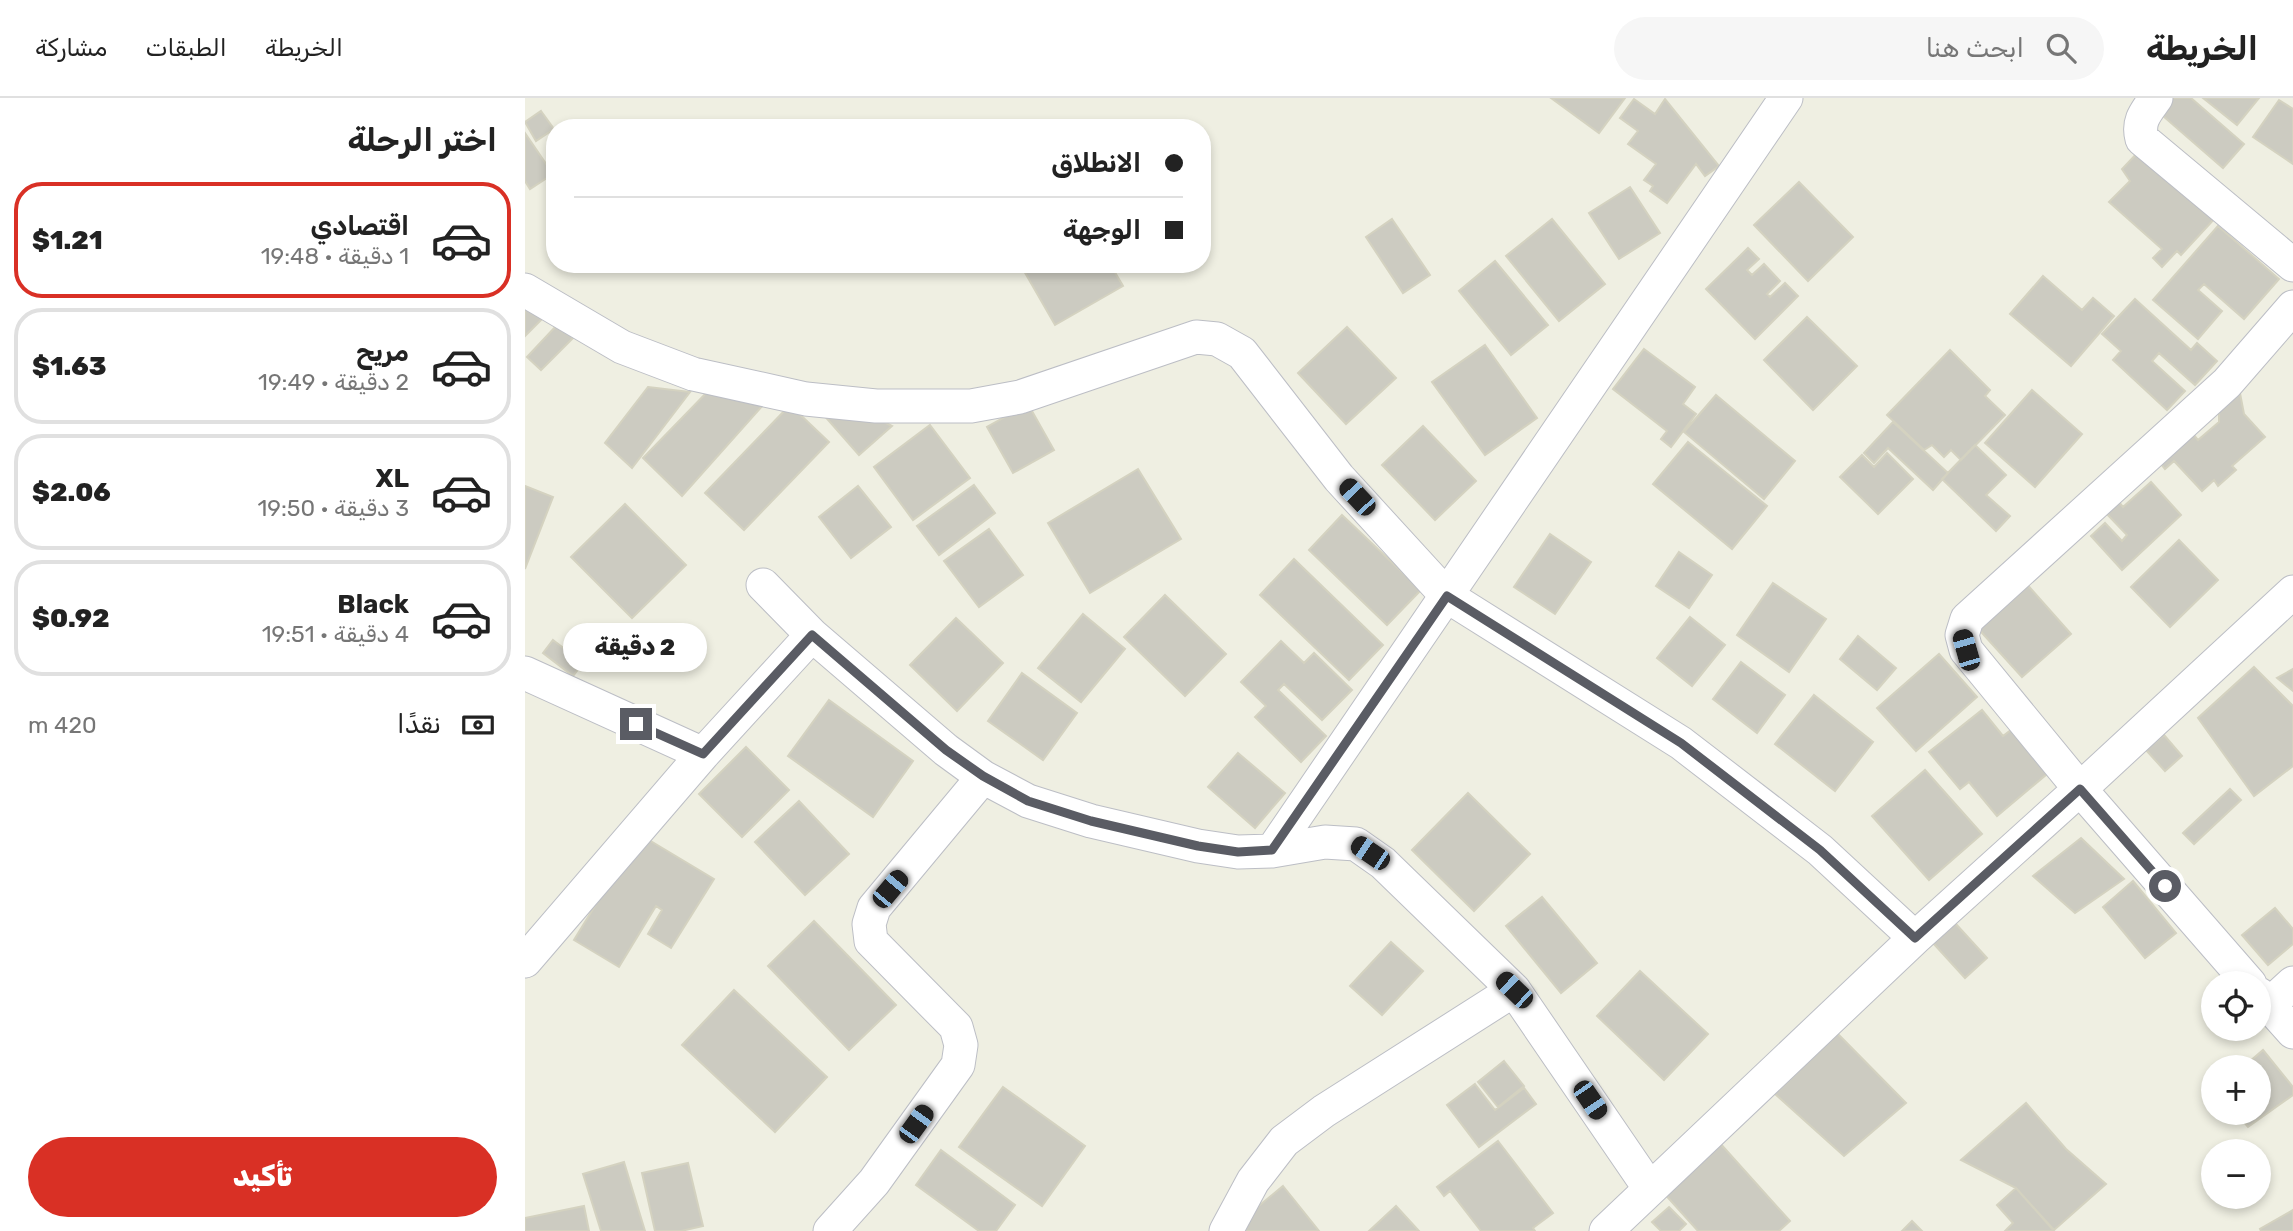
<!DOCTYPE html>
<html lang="ar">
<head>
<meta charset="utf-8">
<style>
	body { margin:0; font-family:Rubik,Vazirmatn,sans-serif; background:#f6f6f6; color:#222; direction:rtl; height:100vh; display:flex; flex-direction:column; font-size:26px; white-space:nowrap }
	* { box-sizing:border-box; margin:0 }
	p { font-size:23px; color:#767676 }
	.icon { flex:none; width:38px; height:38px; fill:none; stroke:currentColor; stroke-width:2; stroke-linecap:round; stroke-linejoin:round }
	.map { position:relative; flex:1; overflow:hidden; direction:ltr }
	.panel { display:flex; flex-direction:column; background:#fff; width:525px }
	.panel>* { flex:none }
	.guide { position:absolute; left:21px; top:21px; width:665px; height:154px; border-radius:28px; box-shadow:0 4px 10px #0003; direction:rtl; display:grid; align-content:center; height:154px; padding:0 28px; background:#fff }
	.tools { position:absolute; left:1676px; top:873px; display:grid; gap:14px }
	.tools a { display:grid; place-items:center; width:70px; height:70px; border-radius:50%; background:#fff; box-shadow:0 4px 10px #0003; font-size:35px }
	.end { position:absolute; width:32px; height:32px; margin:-16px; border:9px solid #5a5c64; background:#fff; box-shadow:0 0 0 4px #fff }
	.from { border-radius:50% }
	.bubble { position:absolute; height:49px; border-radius:24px; background:#fff; box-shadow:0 4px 10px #0003; font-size:23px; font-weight:800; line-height:49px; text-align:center; direction:rtl }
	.car { position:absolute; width:21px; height:42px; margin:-21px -10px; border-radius:9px; box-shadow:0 0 5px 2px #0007; background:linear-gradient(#222 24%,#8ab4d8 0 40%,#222 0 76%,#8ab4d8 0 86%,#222 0) }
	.guide b { display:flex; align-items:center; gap:24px; height:66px; font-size:26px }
	.guide b+b { border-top:2px solid #e0e0e0 }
	.guide i { width:18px; height:18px; background:#222 }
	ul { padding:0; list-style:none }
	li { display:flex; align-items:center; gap:21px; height:116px; margin:0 14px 10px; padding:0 14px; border:4px solid #e0e0e0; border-radius:28px }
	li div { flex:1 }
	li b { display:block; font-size:26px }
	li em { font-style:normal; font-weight:800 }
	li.selected { border-color:#d93025 }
	li>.icon { width:63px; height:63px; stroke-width:1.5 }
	h2 { padding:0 28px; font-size:32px; line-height:84px }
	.pay { display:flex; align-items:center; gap:18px; height:77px; padding:0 28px; font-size:26px }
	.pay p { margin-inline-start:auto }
	.cta { display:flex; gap:14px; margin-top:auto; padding:14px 28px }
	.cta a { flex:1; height:80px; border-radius:42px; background:#d93025; color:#fff; font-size:28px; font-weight:800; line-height:80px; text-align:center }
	header { display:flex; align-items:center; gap:42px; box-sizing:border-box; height:98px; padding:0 35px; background:#fff; border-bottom:2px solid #e0e0e0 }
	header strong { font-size:33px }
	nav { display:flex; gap:38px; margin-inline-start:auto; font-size:24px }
	.search { width:490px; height:63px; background:#f6f6f6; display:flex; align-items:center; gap:18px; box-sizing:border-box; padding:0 24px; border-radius:38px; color:#767676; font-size:26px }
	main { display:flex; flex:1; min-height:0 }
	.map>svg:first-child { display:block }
	.building { fill:#cccbc1; stroke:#d4d2c0; stroke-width:2 }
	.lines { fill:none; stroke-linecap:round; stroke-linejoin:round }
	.street-casing { stroke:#bcbec5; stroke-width:35 }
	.street { stroke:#fff; stroke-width:33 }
	.route { stroke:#5a5c64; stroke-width:9 }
</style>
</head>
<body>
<header>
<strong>الخريطة</strong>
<div class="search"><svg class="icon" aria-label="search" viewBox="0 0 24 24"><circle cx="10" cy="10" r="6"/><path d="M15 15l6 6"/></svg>ابحث هنا</div>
<nav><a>الخريطة</a><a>الطبقات</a><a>مشاركة</a></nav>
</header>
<main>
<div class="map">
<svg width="1768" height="1133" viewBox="0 0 1768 1133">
	<rect width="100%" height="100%" fill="#efefe2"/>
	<!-- building -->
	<path class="building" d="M1026 0H1100L1074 35Z
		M1641 0H1666L1719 46 1698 70 1631 12Z
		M1678 0H1734L1712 27Z
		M1109 1 1130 16 1140 1 1194 68 1180 78 1171 66 1142 105 1125 93 1128 88 1119 82 1131 66 1103 46 1113 33 1095 20Z
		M1754 2 1768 11V66L1728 39Z
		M16 13 29 31 11 43 0 24Z
		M0 35 28 76 5 91 0 83Z
		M1617 50 1692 118 1656 157 1652 153 1637 169 1628 160 1637 151 1584 104 1605 83 1597 71Z
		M1274 84 1328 139 1283 183 1229 127Z
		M1105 89 1135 135 1094 161 1064 115Z
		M867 121 905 177 878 195 841 139Z
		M1027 121 1080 186 1034 223 981 158Z
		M1693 128 1754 181 1719 221 1679 186 1673 192 1697 213 1673 241 1628 202Z
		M1223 150 1234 161 1222 172 1227 177 1239 166 1255 183 1242 196 1245 199 1260 185 1273 198 1230 241 1181 191Z
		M970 163 1023 227 986 257 934 193Z
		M495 166H585L598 188 530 227Z
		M1518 178 1557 212 1568 200 1589 218 1546 268 1485 216Z
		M1610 201 1666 252 1672 245 1692 263 1670 287 1634 255 1627 263 1660 293 1642 312 1588 262 1596 253 1577 236Z
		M0 205 17 221 0 238Z
		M1282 219 1332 268 1288 312 1239 262Z
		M33 226 48 240 16 272 2 259Z
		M822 229 871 280 821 326 773 275Z
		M960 247 1012 320 960 357 907 284Z
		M1119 251 1170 289 1158 306 1171 316 1146 349 1136 341 1142 333 1088 291Z
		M1425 252 1465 292 1460 298 1480 317 1436 362 1426 352 1419 359 1407 347 1399 352 1362 317Z
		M123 289 165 294 107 370 80 345Z
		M1714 290 1719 316 1740 339 1707 368 1711 372 1693 388 1689 382 1677 393 1649 363 1640 371 1632 361 1665 332 1673 342 1694 324V307Z
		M184 292 240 305 157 398 118 360Z
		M1507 292 1557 336 1510 389 1460 345Z
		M1191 297 1270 363 1239 401 1159 334Z
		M289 306 340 314 367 328 334 357Z
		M503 306 529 352 488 375 462 329Z
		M265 307 304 344 219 432 180 395Z
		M1368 324 1423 375 1408 392 1363 350 1349 365 1339 355Z
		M405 327 445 380 388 422 349 369Z
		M898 328 951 383 910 422 857 367Z
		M1163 344 1242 408 1207 451 1128 386Z
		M1450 347 1481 377 1461 397 1485 418 1471 433 1417 381Z
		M1362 355 1388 381 1353 416 1315 379 1337 357 1349 369Z
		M613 371 656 441 565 495 523 425Z
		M1626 384 1656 417 1597 472 1566 438 1580 425 1597 443 1602 437 1580 414 1593 403 1598 409Z
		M449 387 470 415 414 457 392 428Z
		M0 388 28 399 0 471Z
		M333 388 366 429 326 460 294 419Z
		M100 406 161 467 107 520 46 459Z
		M817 417 896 492 862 527 784 452Z
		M464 431 498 477 454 509 419 463Z
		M1025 436 1066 464 1030 516 989 489Z
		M1654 442 1693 482 1645 529 1606 489Z
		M1154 454 1187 477 1164 510 1131 488Z
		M769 461 858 547 824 582 735 497Z
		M1499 483 1546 536 1497 579 1449 526Z
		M1248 485 1301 521 1264 574 1212 537Z
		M640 497 701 556 660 598 599 539Z
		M558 516 600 551 556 604 513 570Z
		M1165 519 1200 547 1167 588 1132 560Z
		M431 520 478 565 432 613 385 567Z
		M1333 538 1371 570 1352 592 1315 561Z
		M28 542 58 565 48 578 18 555Z
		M756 543 779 565 789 555 827 592 797 622 759 586 753 592 801 638 776 664 730 619 741 608 716 584Z
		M1414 556 1452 599 1391 653 1352 610Z
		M1216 564 1260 597 1232 635 1188 601Z
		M1729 569 1768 608V668L1729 698 1673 620Z
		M1768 571V593L1752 580Z
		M497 575 552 615 518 662 463 623Z
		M1289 597 1348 644 1310 693 1250 646Z
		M304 602 388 663 348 719 263 658Z
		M1457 612 1478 638 1486 632 1522 676 1472 718 1444 684 1435 691 1404 654Z
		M1639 637 1657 658 1640 673 1621 652Z
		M221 649 264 692 217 739 174 696Z
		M713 655 760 695 730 730 683 689Z
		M1400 672 1457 736 1404 782 1347 718Z
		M1705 691 1716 702 1669 746 1658 735Z
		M943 695 1005 756 949 813 887 752Z
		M274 703 324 756 280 797 230 744Z
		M114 736 189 781 146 850 123 836 137 812 131 808 94 869 49 842Z
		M1556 740 1599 781 1550 815 1508 778Z
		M1608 783 1651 835 1620 860 1578 809Z
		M1017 799 1072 865 1036 895 981 828Z
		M1750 810 1768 831V846L1743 867 1717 837Z
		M289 823 371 907 324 952 243 868Z
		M1430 825 1462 860 1440 880 1408 845Z
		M866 844 898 873 857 917 825 888Z
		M1115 873 1183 936 1139 982 1072 918Z
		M209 892 302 979 250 1034 157 947Z
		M1312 935 1381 1005 1319 1058 1250 996Z
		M1738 952 1768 989V997L1723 1029 1711 1015H1734V970H1717Z
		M979 963 999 988 973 1009 953 984Z
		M950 986 970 1012 999 990 1011 1006 954 1049 922 1007Z
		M478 989 560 1048 517 1108 434 1049Z
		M1501 1005 1541 1051 1581 1086 1529 1132 1491 1090 1436 1062Z
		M973 1043 1028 1115 1008 1130 1010 1133H956L925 1093 919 1098 912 1089Z
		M1193 1043 1265 1123 1254 1133H1173L1137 1093Z
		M416 1052 490 1107 471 1133H454L391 1087Z
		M99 1064 120 1133H76L58 1076Z
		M163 1065 178 1128 156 1133H130L117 1075Z
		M758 1088 794 1133H720L713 1125Z
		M1491 1090 1529 1133H1480L1488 1125 1472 1107Z
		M59 1108 64 1133H0V1120Z
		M871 1108 894 1133H844Z
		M1144 1109 1161 1126 1154 1133H1136L1127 1124Z
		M1768 1112V1133H1736L1735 1131Z
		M1387 1123 1397 1133H1377Z"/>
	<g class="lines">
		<!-- street casing -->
		<g class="street-casing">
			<path id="street" d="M1631 0C1621 14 1612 23 1617 41L1768 167
				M0 192 97 249 168 276 281 301 351 308H446L495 299 671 239 692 241 717 255 814 380 922 498 1156 645 1295 752 1390 840
				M238 487 287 537 421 652 458 679 503 703 566 723 673 748 713 754 747 753 800 744 831 746 858 765 989 892 1125 1091
				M0 575 178 656
				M747 753 1261 0
				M0 863 178 656 287 537
				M1725 886 1555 691 1441 552 1437 537 1442 521 1702 285 1768 209
				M1734 896 1768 934
				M1744 907 1768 885
				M305 1133 349 1084 433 967 436 947 431 929 346 843 344 826 349 810 458 679
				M701 1133 728 1083 759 1043 799 1013 989 892
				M1081 1133 1390 840 1555 691 1768 494"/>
		</g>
		<!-- street -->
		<use href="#street" class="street"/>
	</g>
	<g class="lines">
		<!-- route -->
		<path class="route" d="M111 626 178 656 287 537 421 652 458 678 503 703 566 723 673 748 713 754 747 752 922 498 1156 645 1295 752 1390 840 1555 691 1640 788"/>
	</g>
</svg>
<div class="tools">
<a><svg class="icon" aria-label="locate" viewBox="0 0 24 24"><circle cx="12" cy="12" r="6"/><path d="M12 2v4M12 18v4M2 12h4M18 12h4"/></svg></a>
<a>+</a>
<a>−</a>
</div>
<i class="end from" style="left:1640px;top:788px"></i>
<i class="end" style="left:111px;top:626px"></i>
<div class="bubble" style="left:38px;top:525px;width:144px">2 دقيقة</div>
<i class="car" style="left:832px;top:399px;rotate:317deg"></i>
<i class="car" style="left:1441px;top:552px;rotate:344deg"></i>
<i class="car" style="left:845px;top:755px;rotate:304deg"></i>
<i class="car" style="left:365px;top:791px;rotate:40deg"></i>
<i class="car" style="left:989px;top:892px;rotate:314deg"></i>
<i class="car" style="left:1065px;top:1002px;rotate:146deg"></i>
<i class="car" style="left:391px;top:1026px;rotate:36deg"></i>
<div class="guide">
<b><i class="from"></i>الانطلاق</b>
<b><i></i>الوجهة</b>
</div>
</div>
<section class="panel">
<h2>اختر الرحلة</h2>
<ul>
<li class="selected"><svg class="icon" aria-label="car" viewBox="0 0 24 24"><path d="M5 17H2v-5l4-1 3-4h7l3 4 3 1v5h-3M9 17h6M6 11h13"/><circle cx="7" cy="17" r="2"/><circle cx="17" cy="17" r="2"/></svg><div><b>اقتصادي</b><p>1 دقيقة · 19:48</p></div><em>$1.21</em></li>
<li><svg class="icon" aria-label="car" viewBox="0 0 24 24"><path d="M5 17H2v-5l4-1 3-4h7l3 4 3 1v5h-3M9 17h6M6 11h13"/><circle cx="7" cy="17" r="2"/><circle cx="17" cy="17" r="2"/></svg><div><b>مريح</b><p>2 دقيقة · 19:49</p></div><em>$1.63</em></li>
<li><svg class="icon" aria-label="car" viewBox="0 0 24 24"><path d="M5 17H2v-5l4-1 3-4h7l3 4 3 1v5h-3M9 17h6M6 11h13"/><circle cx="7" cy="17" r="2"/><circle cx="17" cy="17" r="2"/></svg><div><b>XL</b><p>3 دقيقة · 19:50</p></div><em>$2.06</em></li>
<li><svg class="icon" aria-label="car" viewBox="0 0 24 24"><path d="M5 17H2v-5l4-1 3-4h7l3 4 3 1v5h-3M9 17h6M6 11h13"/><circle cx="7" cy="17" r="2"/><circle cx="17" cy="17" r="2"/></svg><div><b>Black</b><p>4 دقيقة · 19:51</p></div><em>$0.92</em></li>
</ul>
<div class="pay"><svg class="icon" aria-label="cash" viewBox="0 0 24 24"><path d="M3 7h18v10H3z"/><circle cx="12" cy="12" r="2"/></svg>نقدًا<p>420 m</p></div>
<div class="cta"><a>تأكيد</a></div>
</section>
</main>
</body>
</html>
